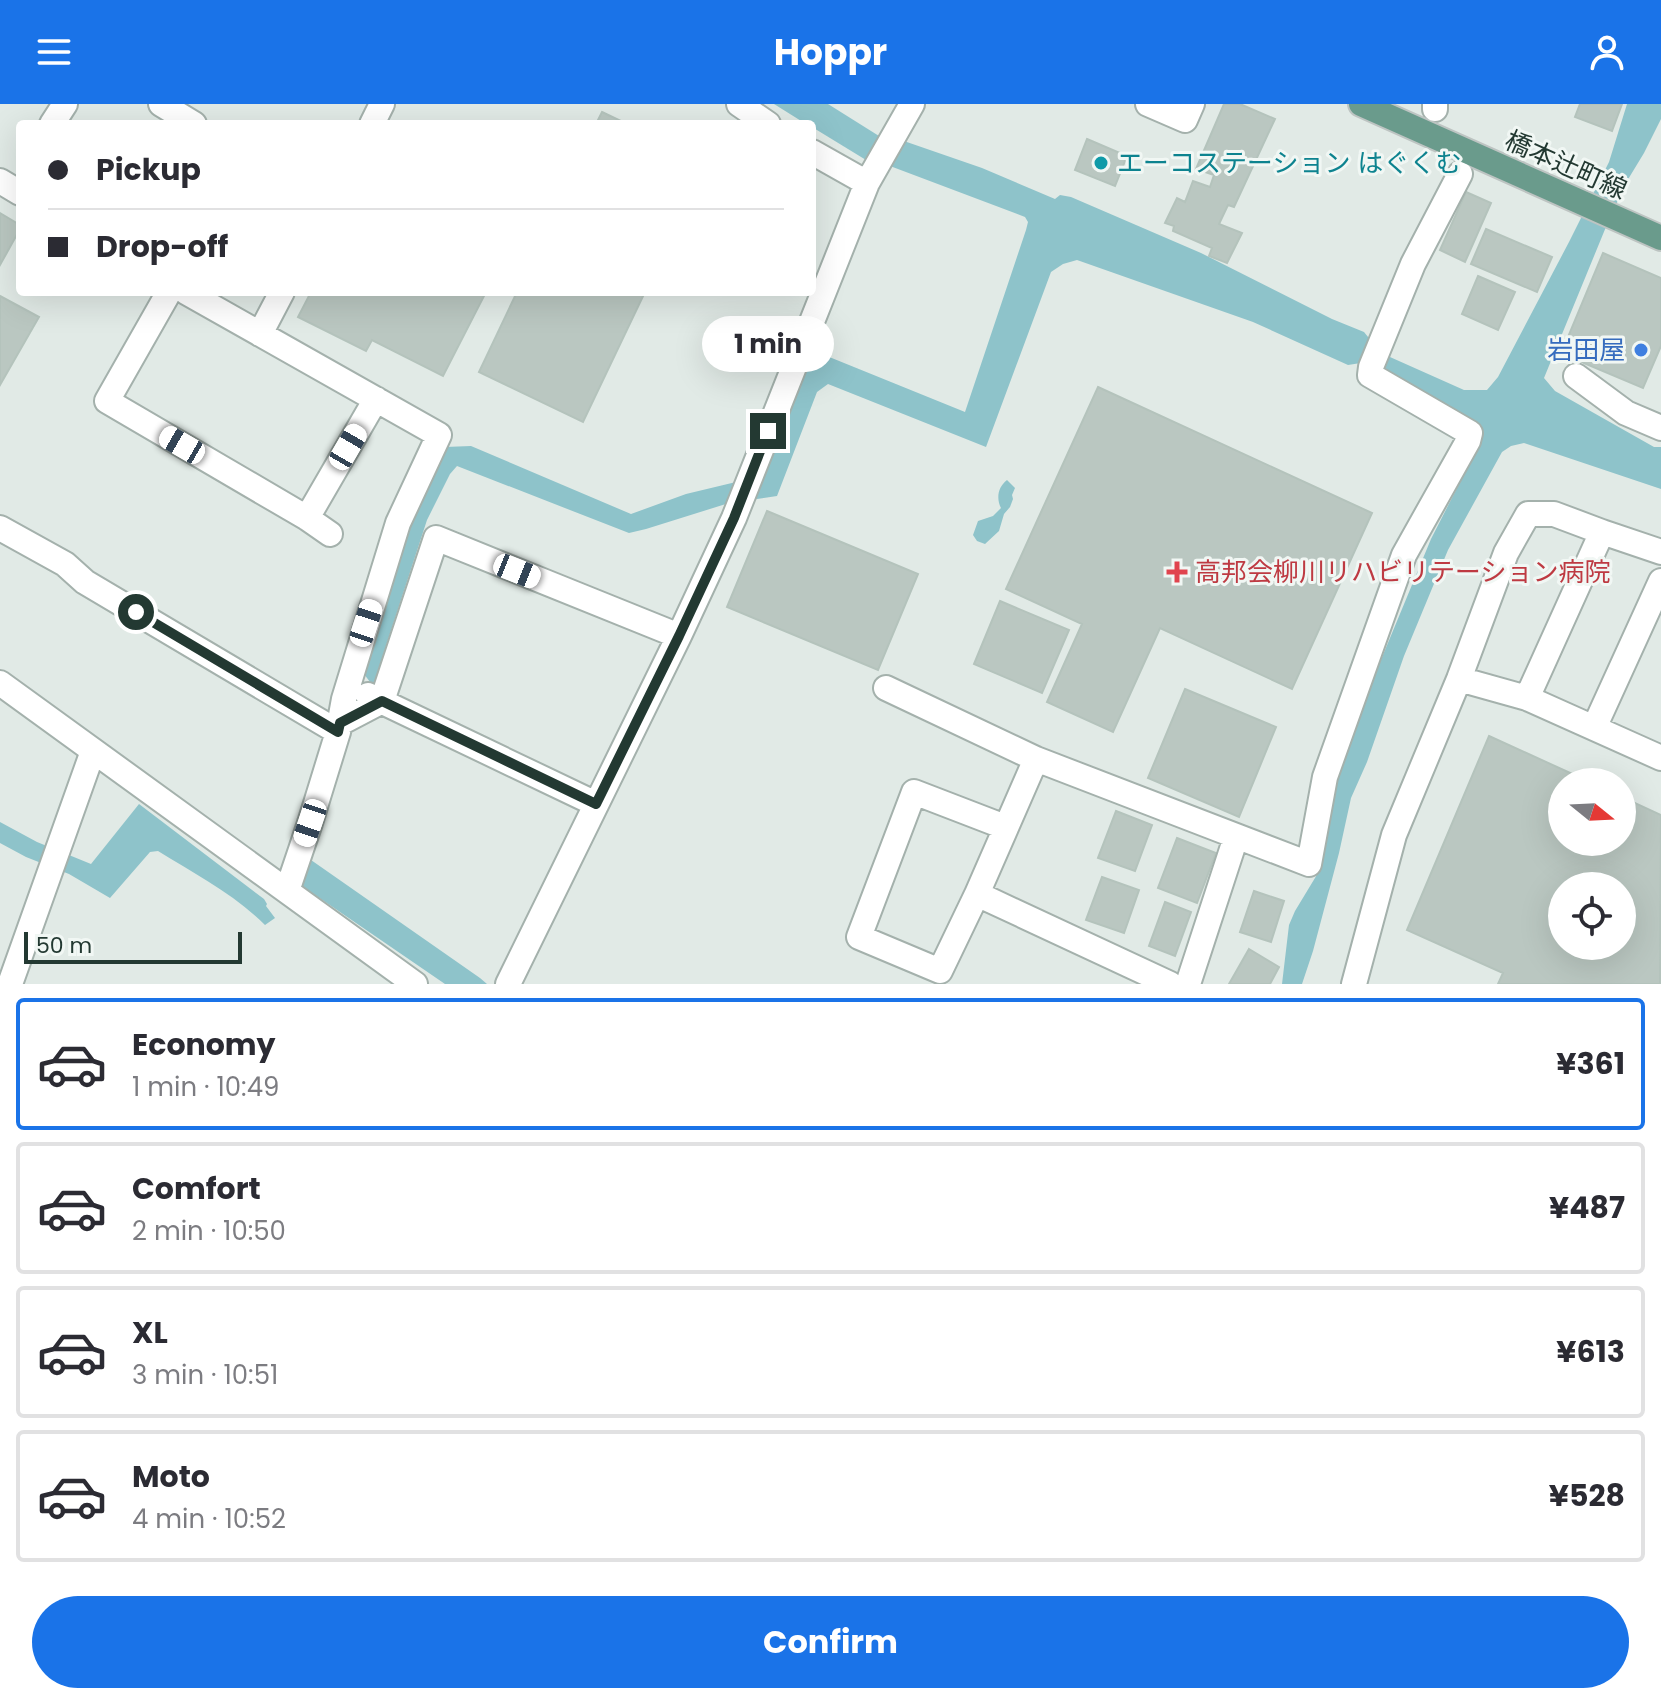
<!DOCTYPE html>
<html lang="en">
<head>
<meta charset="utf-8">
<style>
	body { margin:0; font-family:Poppins,"Noto Sans JP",sans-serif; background:#f2f2f3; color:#2b2b33; height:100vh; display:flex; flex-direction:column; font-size:30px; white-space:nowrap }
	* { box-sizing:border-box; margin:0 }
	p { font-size:26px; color:#7c7c81 }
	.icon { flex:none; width:44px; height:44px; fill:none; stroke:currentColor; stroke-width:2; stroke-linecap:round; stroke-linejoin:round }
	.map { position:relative; height:880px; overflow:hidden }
	.drawer { display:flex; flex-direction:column; background:#fff; flex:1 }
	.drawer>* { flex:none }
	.banner { position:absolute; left:16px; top:16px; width:800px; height:176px; border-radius:8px; box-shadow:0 8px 32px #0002; display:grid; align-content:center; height:176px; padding:0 32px; background:#fff }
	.needle { width:52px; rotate:108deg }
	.tools { position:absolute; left:1548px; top:664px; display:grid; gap:16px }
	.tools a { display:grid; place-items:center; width:88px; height:88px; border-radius:50%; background:#fff; box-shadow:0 8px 32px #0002; font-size:40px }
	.scale { position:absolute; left:24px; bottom:20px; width:218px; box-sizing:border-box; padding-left:8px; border:4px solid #233932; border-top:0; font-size:22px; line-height:28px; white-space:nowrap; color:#233932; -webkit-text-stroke:6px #f1f7f4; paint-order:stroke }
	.end { position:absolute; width:36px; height:36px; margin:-18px; border:10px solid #233932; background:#fff; box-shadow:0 0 0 4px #fff }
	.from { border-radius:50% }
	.bubble { position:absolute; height:56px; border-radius:28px; background:#fff; box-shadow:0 8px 32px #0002; font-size:26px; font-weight:700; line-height:56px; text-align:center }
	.car { position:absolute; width:24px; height:48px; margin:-24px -12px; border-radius:10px; box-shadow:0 0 6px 2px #0007; background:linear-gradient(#fff 24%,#345 0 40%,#fff 0 76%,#345 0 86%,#fff 0) }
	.banner b { display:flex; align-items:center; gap:28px; height:76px; font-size:30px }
	.banner b+b { border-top:2px solid #e1e1e2 }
	.banner i { width:20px; height:20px; background:#2b2b33 }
	ul { padding:14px 0 0; list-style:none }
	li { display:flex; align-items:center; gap:24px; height:132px; margin:0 16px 12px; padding:0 16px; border:4px solid #e1e1e2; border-radius:8px }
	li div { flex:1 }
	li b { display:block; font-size:30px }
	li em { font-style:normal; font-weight:700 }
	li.active { border-color:#1a73e8 }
	li>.icon { width:72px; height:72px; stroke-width:1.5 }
	.button { display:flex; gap:16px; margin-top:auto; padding:16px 32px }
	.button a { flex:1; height:92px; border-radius:48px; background:#1a73e8; color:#fff; font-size:32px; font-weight:700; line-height:92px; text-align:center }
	header { display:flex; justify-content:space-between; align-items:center; height:104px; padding:0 32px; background:#1a73e8; color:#fff; font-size:36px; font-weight:700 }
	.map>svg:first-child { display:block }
	.water { fill:#8ec3ca }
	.building { fill:#bac7c1; stroke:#b4c3bc; stroke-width:2; fill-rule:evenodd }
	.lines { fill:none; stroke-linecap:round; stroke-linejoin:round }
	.minor-casing { stroke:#a4b1ac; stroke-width:28 }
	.major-casing { stroke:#bdc4c2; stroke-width:28 }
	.minor { stroke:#fff; stroke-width:24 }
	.major { stroke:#6a9b8c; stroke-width:24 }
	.route { stroke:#233932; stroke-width:10 }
	.culture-dot { fill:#0f9aa8; stroke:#f1f7f4; stroke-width:3 }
	.shop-dot { fill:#3f7fe0; stroke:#f1f7f4; stroke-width:3 }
	.health-dot { fill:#e0444e; stroke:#f1f7f4; stroke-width:3 }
	.labels { text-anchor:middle; stroke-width:6; stroke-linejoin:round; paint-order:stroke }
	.culture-label { font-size:26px; fill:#0d838f; stroke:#f1f7f4; text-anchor:start }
	.street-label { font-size:26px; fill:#233932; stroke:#f1f7f4 }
	.shop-label { font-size:26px; fill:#366cbe; stroke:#f1f7f4; text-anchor:end }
	.health-label { font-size:26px; fill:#be3a42; stroke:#f1f7f4; text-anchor:start }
</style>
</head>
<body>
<header><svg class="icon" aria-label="menu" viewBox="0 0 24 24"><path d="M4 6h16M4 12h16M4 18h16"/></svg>Hoppr<svg class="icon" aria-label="person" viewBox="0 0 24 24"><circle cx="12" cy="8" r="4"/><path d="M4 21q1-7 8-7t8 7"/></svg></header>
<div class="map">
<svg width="1661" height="880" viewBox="0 0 1661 880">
	<rect width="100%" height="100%" fill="#e1eae6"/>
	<!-- water -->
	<path class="water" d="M774 0H828L879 32 901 36 982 64 1055 95 1060 91 1071 93 1201 149 1332 215 1364 228 1381 249 1464 286H1487L1498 273 1569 138 1609 58 1627 0H1661V15L1644 49 1627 77 1608 118 1544 274 1555 287 1654 343H1661V385L1524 339 1511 342 1502 348 1448 446 1404 552 1367 658 1351 694 1339 749 1313 847 1302 880H1282L1289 821 1295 807 1318 769 1337 675 1373 575 1431 435 1480 339 1367 258 1348 261 1253 218 1077 156 1063 160 1051 168 986 343 828 280 817 288 777 392 729 399 646 425 629 429 457 362 450 370 427 416 373 582 361 566 411 405 445 343 471 342 631 410 686 390 761 372 812 246 965 308 1026 126 1028 118 1025 113 890 62 866 56 812 23V20H806Z
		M1007 376 1015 384 1012 391 1013 395 1010 403 1004 410 999 427 985 440 977 437 973 431 978 417 993 412 1001 404C996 394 998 383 1007 376Z
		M139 700 264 795 267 800 266 802 275 814 265 821C234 790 195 770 158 747L150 748 110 794 69 770 26 753 0 739V718L37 738 91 760Z
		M311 756 480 874 487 880H445L302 782Z"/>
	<!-- building -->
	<path class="building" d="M1224 0H1240L1275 15 1234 103 1228 101 1219 120 1242 129 1227 159 1209 152 1212 144 1173 127 1174 122 1165 119 1177 94 1185 98 1193 77 1210 83 1214 71 1196 65Z
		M1580 0H1622L1612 27 1575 13Z
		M602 8 627 20H596Z
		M1087 35 1127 52 1115 82 1075 66Z
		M1466 88 1491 99 1465 158 1440 146Z
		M0 109 20 121V125L0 161Z
		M1486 125 1552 153 1537 188 1471 160Z
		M1603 149 1661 174V242L1643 284 1584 259 1563 245Z
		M1478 172 1515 188 1498 226 1462 210Z
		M311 188H486L443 272 372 236 366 247 298 213Z
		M517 188H645L583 318 479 268Z
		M0 192 39 213 0 281Z
		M1098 283 1372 409 1292 585 1160 524 1113 628 1047 598 1082 520 1006 485Z
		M767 407 918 470 878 566 727 503Z
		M1000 497 1069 526 1042 589 974 560Z
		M1185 585 1276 623 1239 713 1148 674Z
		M1489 632 1590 678H1562V738H1622V693L1661 711 1660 880H1498L1503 869 1407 826ZM1562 782H1622V842H1562Z
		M1116 707 1152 721 1135 767 1098 754Z
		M1177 734 1216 749 1197 799 1158 784Z
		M1102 773 1139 786 1124 829 1086 816Z
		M1254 787 1284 797 1271 838 1240 828Z
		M1165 798 1191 808 1175 852 1149 842Z
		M1249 845 1279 863 1270 880H1229Z"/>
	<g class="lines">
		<!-- minor casing -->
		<g class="minor-casing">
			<path id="minor" d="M161 0 194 20
				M739 0 768 20
				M1148 0 1185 16 1192 0
				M1435 5V0
				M52 20 65 0
				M372 20 382 0
				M812 48 867 79
				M0 77 20 89
				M169 188 107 297 307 414 330 430
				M186 188 439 331 398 419 344 595 338 628 310 719 287 787
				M260 230 282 188
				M1576 272 1626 309 1661 324
				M307 414 376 295
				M0 424 65 460 85 478 338 628
				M1459 575 1527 594 1661 654
				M0 579 415 880
				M886 584 1036 655 1309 760 1325 673 1404 451 1468 337 1470 329 1370 271 1371 263 1413 160 1460 70
				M368 591 596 700
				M1527 594 1602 428 1661 448
				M340 619 382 597 436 434 679 532
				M1594 624 1661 477
				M1036 655 977 790 1170 880
				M977 790 940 867 859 833 914 688 1005 723
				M10 880 93 647
				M508 880 679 532 734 414 867 79 912 0
				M1188 880 1236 733
				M1354 880 1394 731 1459 575 1506 449 1528 410H1554L1602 428"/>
		</g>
		<!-- major casing -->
		<g class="major-casing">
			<path id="major" d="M1361 0 1661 134"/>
		</g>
		<!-- minor -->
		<use href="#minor" class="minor"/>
		<!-- major -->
		<use href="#major" class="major"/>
	</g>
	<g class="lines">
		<!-- route -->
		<path class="route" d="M136 508 338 628 340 619 382 597 596 700 679 532 734 414 768 327"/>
	</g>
	<!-- markers -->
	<circle class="culture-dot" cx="1101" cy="59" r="8"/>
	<circle class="shop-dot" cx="1641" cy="246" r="8"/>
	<path class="health-dot" d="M1173 456h8v8h8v8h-8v8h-8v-8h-8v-8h8z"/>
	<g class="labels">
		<!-- culture labels -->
		<g class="culture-label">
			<text x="1117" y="68">エーコステーション はぐくむ</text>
		</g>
		<!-- street labels -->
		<g class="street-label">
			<text transform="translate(1566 61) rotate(24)" y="9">橋本辻町線</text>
		</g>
		<!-- shop labels -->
		<g class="shop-label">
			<text x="1625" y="255">岩田屋</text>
		</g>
		<!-- health labels -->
		<g class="health-label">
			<text x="1195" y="477">高邦会柳川リハビリテーション病院</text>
		</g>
	</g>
</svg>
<div class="tools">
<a><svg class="needle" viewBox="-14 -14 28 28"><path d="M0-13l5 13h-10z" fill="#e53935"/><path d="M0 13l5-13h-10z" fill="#7c7c81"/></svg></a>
<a><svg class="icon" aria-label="locate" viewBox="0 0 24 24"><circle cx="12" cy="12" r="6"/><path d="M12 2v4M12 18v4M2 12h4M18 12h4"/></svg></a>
</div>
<div class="scale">50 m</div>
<i class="end from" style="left:136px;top:508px"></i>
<i class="end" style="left:768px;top:327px"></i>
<div class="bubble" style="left:702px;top:212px;width:132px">1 min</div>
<i class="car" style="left:182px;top:341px;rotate:300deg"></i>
<i class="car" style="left:348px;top:343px;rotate:30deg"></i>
<i class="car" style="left:517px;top:467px;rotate:112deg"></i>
<i class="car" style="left:366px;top:519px;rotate:18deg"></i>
<i class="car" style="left:310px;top:719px;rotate:199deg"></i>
<div class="banner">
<b><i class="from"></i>Pickup</b>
<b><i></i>Drop-off</b>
</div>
</div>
<section class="drawer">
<ul>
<li class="active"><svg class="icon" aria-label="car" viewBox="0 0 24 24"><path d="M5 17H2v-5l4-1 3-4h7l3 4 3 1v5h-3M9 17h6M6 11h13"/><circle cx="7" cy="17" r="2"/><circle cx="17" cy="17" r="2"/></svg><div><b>Economy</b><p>1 min · 10:49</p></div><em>¥361</em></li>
<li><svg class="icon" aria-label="car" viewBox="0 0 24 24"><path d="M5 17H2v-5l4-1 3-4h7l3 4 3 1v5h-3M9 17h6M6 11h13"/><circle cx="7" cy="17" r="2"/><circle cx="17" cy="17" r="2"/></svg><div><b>Comfort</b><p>2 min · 10:50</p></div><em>¥487</em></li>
<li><svg class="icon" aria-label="car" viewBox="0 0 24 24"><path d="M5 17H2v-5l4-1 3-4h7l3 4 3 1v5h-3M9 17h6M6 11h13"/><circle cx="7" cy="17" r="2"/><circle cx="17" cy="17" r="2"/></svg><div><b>XL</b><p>3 min · 10:51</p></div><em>¥613</em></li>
<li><svg class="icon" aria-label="car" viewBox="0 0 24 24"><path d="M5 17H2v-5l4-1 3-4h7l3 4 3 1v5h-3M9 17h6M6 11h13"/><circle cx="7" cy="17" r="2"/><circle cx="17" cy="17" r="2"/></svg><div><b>Moto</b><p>4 min · 10:52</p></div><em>¥528</em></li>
</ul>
<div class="button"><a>Confirm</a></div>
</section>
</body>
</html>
